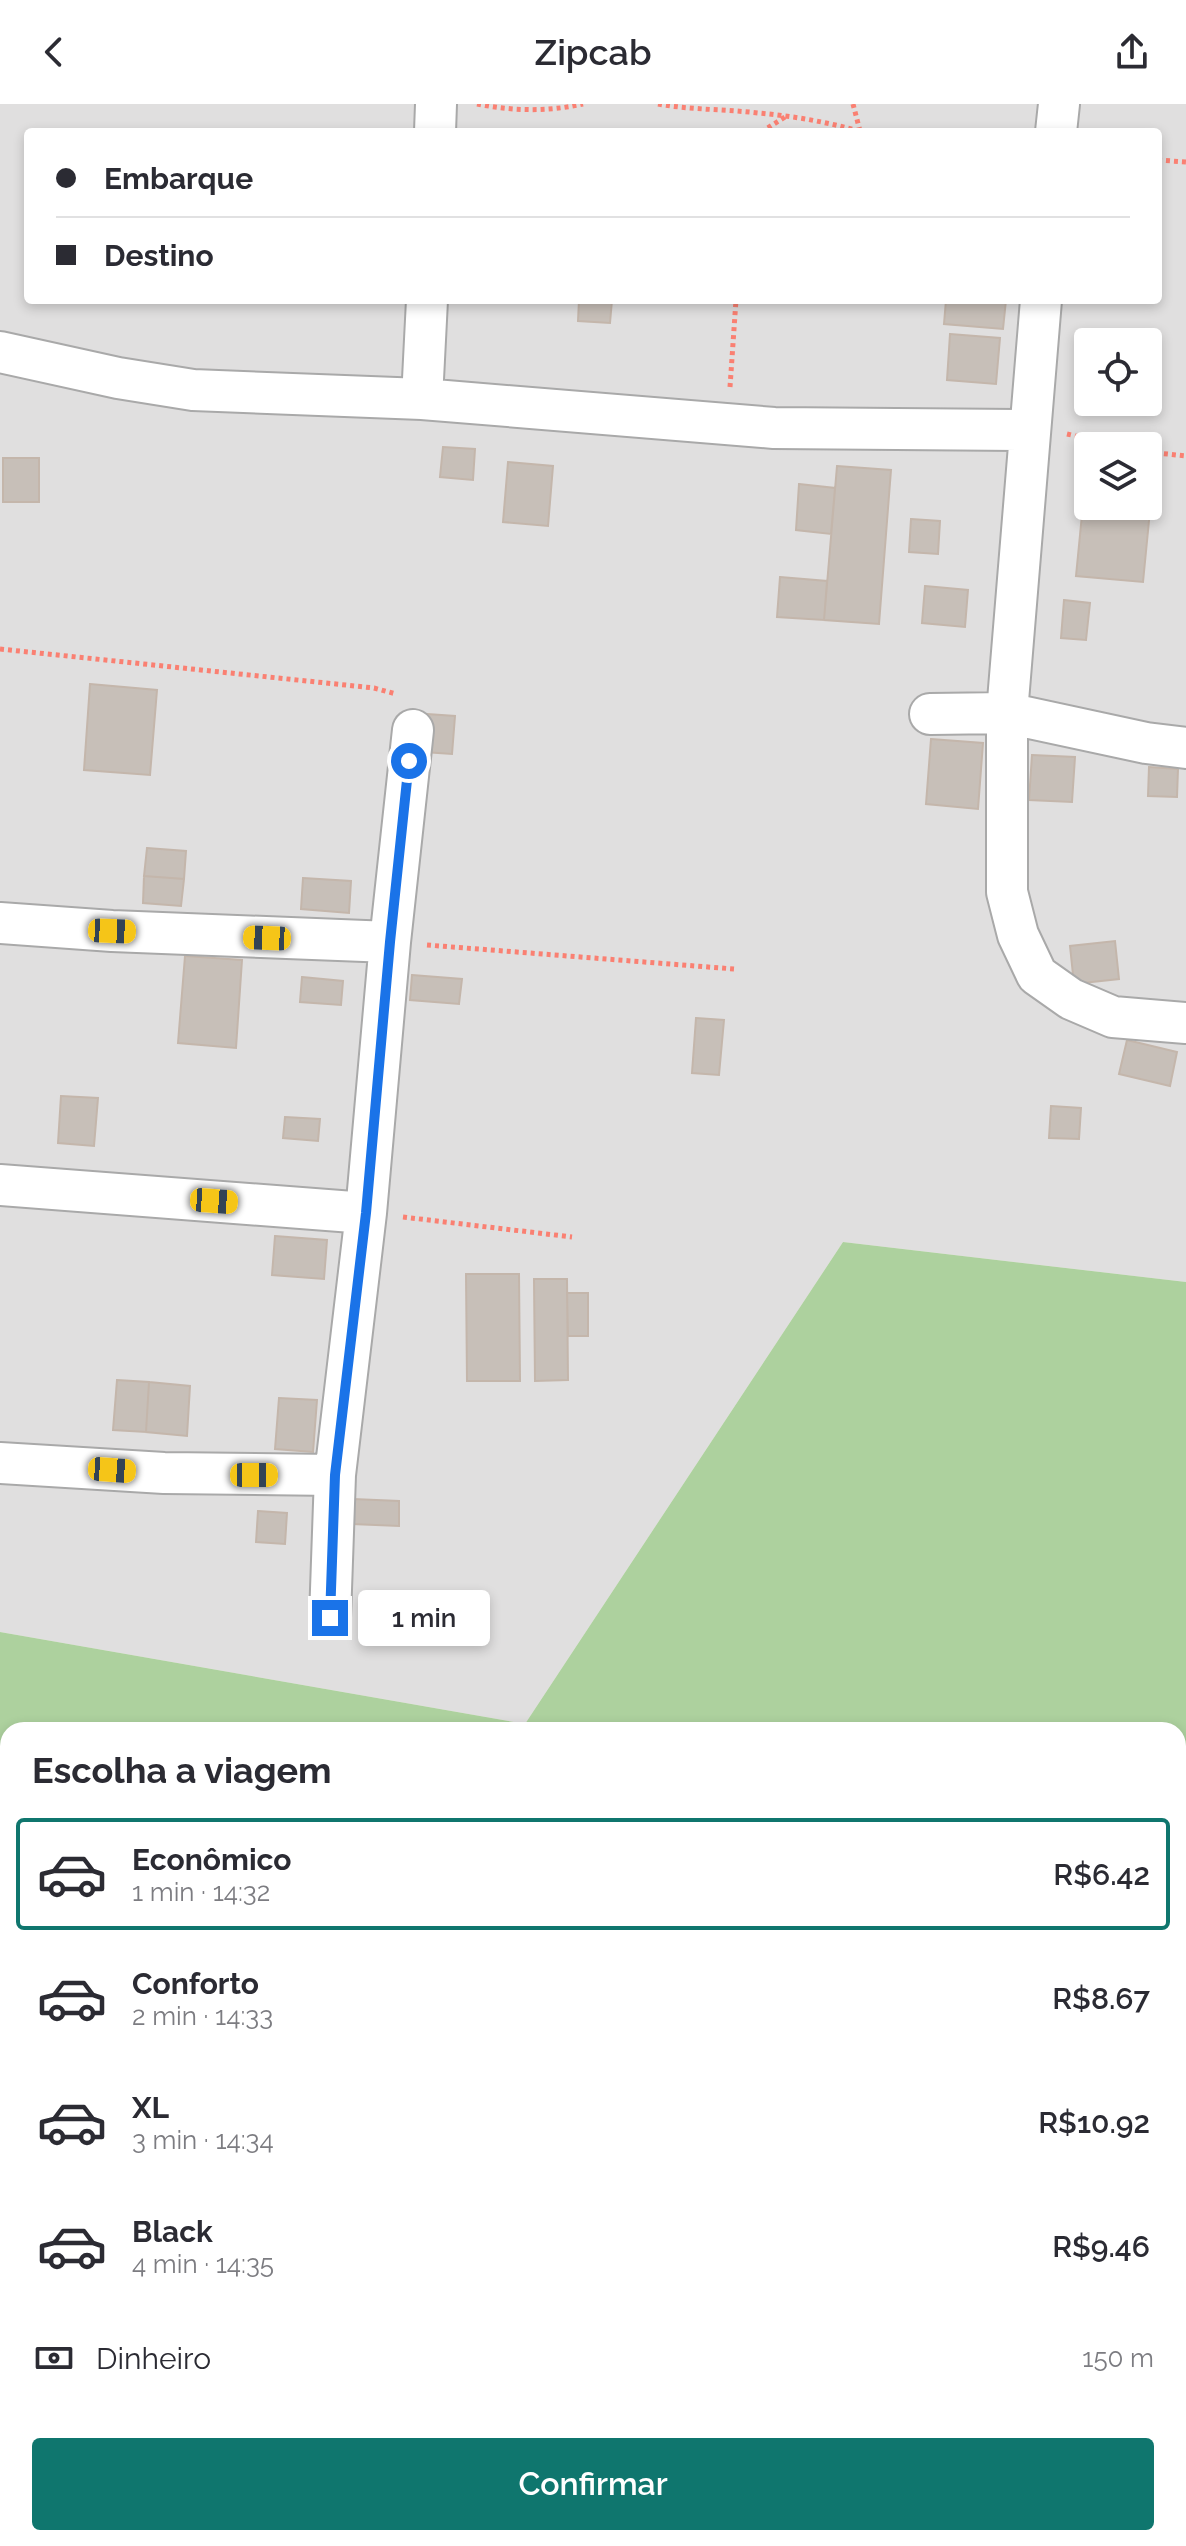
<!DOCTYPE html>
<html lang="pt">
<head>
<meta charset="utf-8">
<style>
	body { margin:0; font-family:Raleway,sans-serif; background:#f7f7f7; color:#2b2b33; height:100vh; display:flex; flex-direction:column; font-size:30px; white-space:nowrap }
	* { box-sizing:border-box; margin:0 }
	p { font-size:26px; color:#7c7c81 }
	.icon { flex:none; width:44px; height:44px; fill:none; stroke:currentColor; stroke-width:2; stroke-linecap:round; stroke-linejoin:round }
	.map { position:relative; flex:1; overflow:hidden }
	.side { position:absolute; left:0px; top:1618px; width:1186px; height:824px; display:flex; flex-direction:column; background:#fff; border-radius:24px 24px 0 0; box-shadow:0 4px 12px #0003 }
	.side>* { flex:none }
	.guide { position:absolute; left:24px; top:24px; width:1138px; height:176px; border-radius:8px; box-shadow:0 4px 12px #0003; display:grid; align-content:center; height:176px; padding:0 32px; background:#fff }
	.tools { position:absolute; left:1074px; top:224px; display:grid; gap:16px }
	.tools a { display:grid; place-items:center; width:88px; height:88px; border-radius:8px; background:#fff; box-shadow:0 4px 12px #0003; font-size:40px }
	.end { position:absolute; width:36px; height:36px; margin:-18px; border:10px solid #1a73e8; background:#fff; box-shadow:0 0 0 4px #fff }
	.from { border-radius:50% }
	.bubble { position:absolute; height:56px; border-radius:8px; background:#fff; box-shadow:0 4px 12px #0003; font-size:26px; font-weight:600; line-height:56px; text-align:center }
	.car { position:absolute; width:24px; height:48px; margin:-24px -12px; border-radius:10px; box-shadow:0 0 6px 2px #0007; background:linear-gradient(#f5c518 24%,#345 0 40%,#f5c518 0 76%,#345 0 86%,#f5c518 0) }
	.guide b { display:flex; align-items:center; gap:28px; height:76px; font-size:30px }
	.guide b+b { border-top:2px solid #e1e1e2 }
	.guide i { width:20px; height:20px; background:#2b2b33 }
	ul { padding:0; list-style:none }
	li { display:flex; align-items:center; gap:24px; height:112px; margin:0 16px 12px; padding:0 16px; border:4px solid transparent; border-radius:8px }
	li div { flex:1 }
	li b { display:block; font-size:30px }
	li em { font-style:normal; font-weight:600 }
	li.active { border-color:#0f766e }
	li>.icon { width:72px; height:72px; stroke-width:1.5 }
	h2 { padding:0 32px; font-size:36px; line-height:96px }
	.pay { display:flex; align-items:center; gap:20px; height:88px; padding:0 32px; font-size:30px }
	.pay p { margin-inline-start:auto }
	.action { display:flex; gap:16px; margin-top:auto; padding:16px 32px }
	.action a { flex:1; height:92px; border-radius:8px; background:#0f766e; color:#fff; font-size:32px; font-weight:600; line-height:92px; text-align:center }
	header { display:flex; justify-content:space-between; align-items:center; height:104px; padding:0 32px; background:#fff; font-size:36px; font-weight:600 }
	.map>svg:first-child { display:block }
	.residential { fill:#e0dfdf; fill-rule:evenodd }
	.forest { fill:#add19e }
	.building { fill:#c7bfb8; stroke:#c4b6ab; stroke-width:2 }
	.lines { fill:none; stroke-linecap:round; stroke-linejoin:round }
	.street-casing { stroke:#a9a9a9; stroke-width:44 }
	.path { stroke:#fa8072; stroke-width:5; stroke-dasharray:4 4; stroke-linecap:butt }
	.street { stroke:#fff; stroke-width:40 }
	.route { stroke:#1a73e8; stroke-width:10 }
</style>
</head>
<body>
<header><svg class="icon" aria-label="back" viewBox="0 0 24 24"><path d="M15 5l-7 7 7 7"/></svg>Zipcab<svg class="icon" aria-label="share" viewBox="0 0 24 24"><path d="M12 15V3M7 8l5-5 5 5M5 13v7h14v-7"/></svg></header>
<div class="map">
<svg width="1186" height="2442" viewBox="0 0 1186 2442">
	<rect width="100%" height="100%" fill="#f2efe9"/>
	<!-- residential -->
	<path class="residential" d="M0 0H1186V1178L843 1138 525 1620 0 1528ZM28 28H1158V196H28ZM1088 238H1148V298H1088ZM1088 342H1148V402H1088Z"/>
	<!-- forest -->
	<path class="forest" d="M843 1138 1186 1178V2032L1178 2035V1626H8V2434H494L486 2442H0V1528L525 1620Z"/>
	<!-- building -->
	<path class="building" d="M579 196H612L610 219 578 217Z
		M946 196H1006L1003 225 944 220Z
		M950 230 1000 234 996 280 947 276Z
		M1080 235 1113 238H1088V284L1075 282Z
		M443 343 475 345 473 376 440 373Z
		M3 354H39V398H3Z
		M508 358 553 362 548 422 503 418Z
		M837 362 891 366 879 520 824 516Z
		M799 380 835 384 831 430 796 426Z
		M1085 380H1088V402H1148V386H1152L1143 478 1076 472Z
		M911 415 940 417 938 450 909 448Z
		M780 473 827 477 824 516 777 513Z
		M925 482 968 486 965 523 922 519Z
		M1064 496 1090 499 1086 536 1061 534Z
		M90 580 157 586 150 671 84 666Z
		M427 610 455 612 452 650 424 648Z
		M931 635 983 639 978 705 926 700Z
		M1032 651 1075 653 1072 698 1029 696Z
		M1149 663 1178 665 1177 693 1148 692Z
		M147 744 186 747 184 775 144 772Z
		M144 772 184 775 181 802 143 799Z
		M303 774 351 777 349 809 301 805Z
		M1115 837 1119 875 1074 880 1070 842Z
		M185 852 242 856 236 944 178 939Z
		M412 871 462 875 459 900 410 896Z
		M302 873 343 877 341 901 300 898Z
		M696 914 724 916 719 971 692 969Z
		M1127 936 1177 948 1170 982 1119 970Z
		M61 992 98 994 94 1042 58 1039Z
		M1051 1002 1081 1004 1079 1035 1049 1034Z
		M285 1013 320 1015 318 1037 283 1034Z
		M275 1132 327 1136 324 1175 272 1171Z
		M466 1170H519L520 1277H467Z
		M534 1175H567L568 1276 535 1277Z
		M567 1189H588V1232H568Z
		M117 1276 149 1278 146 1328 113 1326Z
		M149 1278 190 1282 187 1332 146 1328Z
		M279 1294 317 1296 313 1348 275 1345Z
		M353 1395 399 1397V1422L352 1420Z
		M258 1407 287 1409 285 1440 256 1438Z"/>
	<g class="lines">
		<!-- street casing -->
		<g class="street-casing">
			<path id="street" d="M435 28 436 0
				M1056 28 1059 0
				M1041 196 1007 609V788L1018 831 1037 871 1071 895 1113 913 1186 919
				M0 248 118 274 193 286 422 295 774 324 1030 326
				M422 295 427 196
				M930 610 1007 609 1146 639 1186 644
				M0 819 112 827 390 838
				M0 1081 366 1109
				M0 1359 164 1369 335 1371
				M330 1514 335 1371 366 1109 390 838 413 626"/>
		</g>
		<!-- path -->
		<path class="path" d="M477 0C513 7 547 8 583 0
			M658 0C691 6 724 5 758 9 793 12 828 18 862 28
			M853 0 860 27
			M761 28 785 13
			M1158 56 1186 58
			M730 283 736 196
			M1067 330 1117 342
			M1148 348 1186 352
			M0 545 374 584 396 590
			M427 841 734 865
			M403 1113 572 1133"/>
		<!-- street -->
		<use href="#street" class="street"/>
	</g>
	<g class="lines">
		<!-- route -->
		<path class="route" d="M330 1514 335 1371 366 1109 390 838 409 657"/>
	</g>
</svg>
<div class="tools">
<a><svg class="icon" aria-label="locate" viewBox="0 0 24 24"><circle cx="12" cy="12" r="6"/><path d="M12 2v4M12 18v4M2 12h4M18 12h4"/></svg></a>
<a><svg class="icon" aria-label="layers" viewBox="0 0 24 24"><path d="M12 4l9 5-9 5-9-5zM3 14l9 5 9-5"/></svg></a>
</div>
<i class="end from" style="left:409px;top:657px"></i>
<i class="end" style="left:330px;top:1514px"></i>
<div class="bubble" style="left:358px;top:1486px;width:132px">1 min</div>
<i class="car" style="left:112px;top:827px;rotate:92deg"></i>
<i class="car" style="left:267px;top:834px;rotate:272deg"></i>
<i class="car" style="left:214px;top:1097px;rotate:94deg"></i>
<i class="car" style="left:112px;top:1366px;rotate:94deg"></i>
<i class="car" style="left:254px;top:1371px;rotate:90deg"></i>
<div class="guide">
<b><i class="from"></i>Embarque</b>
<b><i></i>Destino</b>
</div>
<section class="side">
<h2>Escolha a viagem</h2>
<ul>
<li class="active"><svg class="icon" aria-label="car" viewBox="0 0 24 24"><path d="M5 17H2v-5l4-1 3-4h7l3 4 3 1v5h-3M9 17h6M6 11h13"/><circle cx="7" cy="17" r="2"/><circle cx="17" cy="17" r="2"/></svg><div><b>Econômico</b><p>1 min · 14:32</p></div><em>R$6.42</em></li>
<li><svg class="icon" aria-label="car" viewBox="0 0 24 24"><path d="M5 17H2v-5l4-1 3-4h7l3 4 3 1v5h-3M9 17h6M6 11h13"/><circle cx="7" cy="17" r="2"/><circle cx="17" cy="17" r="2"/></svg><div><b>Conforto</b><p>2 min · 14:33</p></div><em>R$8.67</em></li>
<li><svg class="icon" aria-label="car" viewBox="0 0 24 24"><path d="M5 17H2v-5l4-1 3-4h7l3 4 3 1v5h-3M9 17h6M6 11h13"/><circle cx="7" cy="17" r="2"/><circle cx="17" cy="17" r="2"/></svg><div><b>XL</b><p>3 min · 14:34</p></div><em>R$10.92</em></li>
<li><svg class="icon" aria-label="car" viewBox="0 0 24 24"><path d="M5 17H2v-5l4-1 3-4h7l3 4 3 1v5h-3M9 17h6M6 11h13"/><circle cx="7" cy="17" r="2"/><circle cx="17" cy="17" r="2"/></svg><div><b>Black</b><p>4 min · 14:35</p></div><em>R$9.46</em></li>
</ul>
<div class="pay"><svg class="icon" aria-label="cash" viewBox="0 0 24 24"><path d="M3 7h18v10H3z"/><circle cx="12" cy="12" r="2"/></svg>Dinheiro<p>150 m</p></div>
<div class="action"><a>Confirmar</a></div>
</section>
</div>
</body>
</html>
